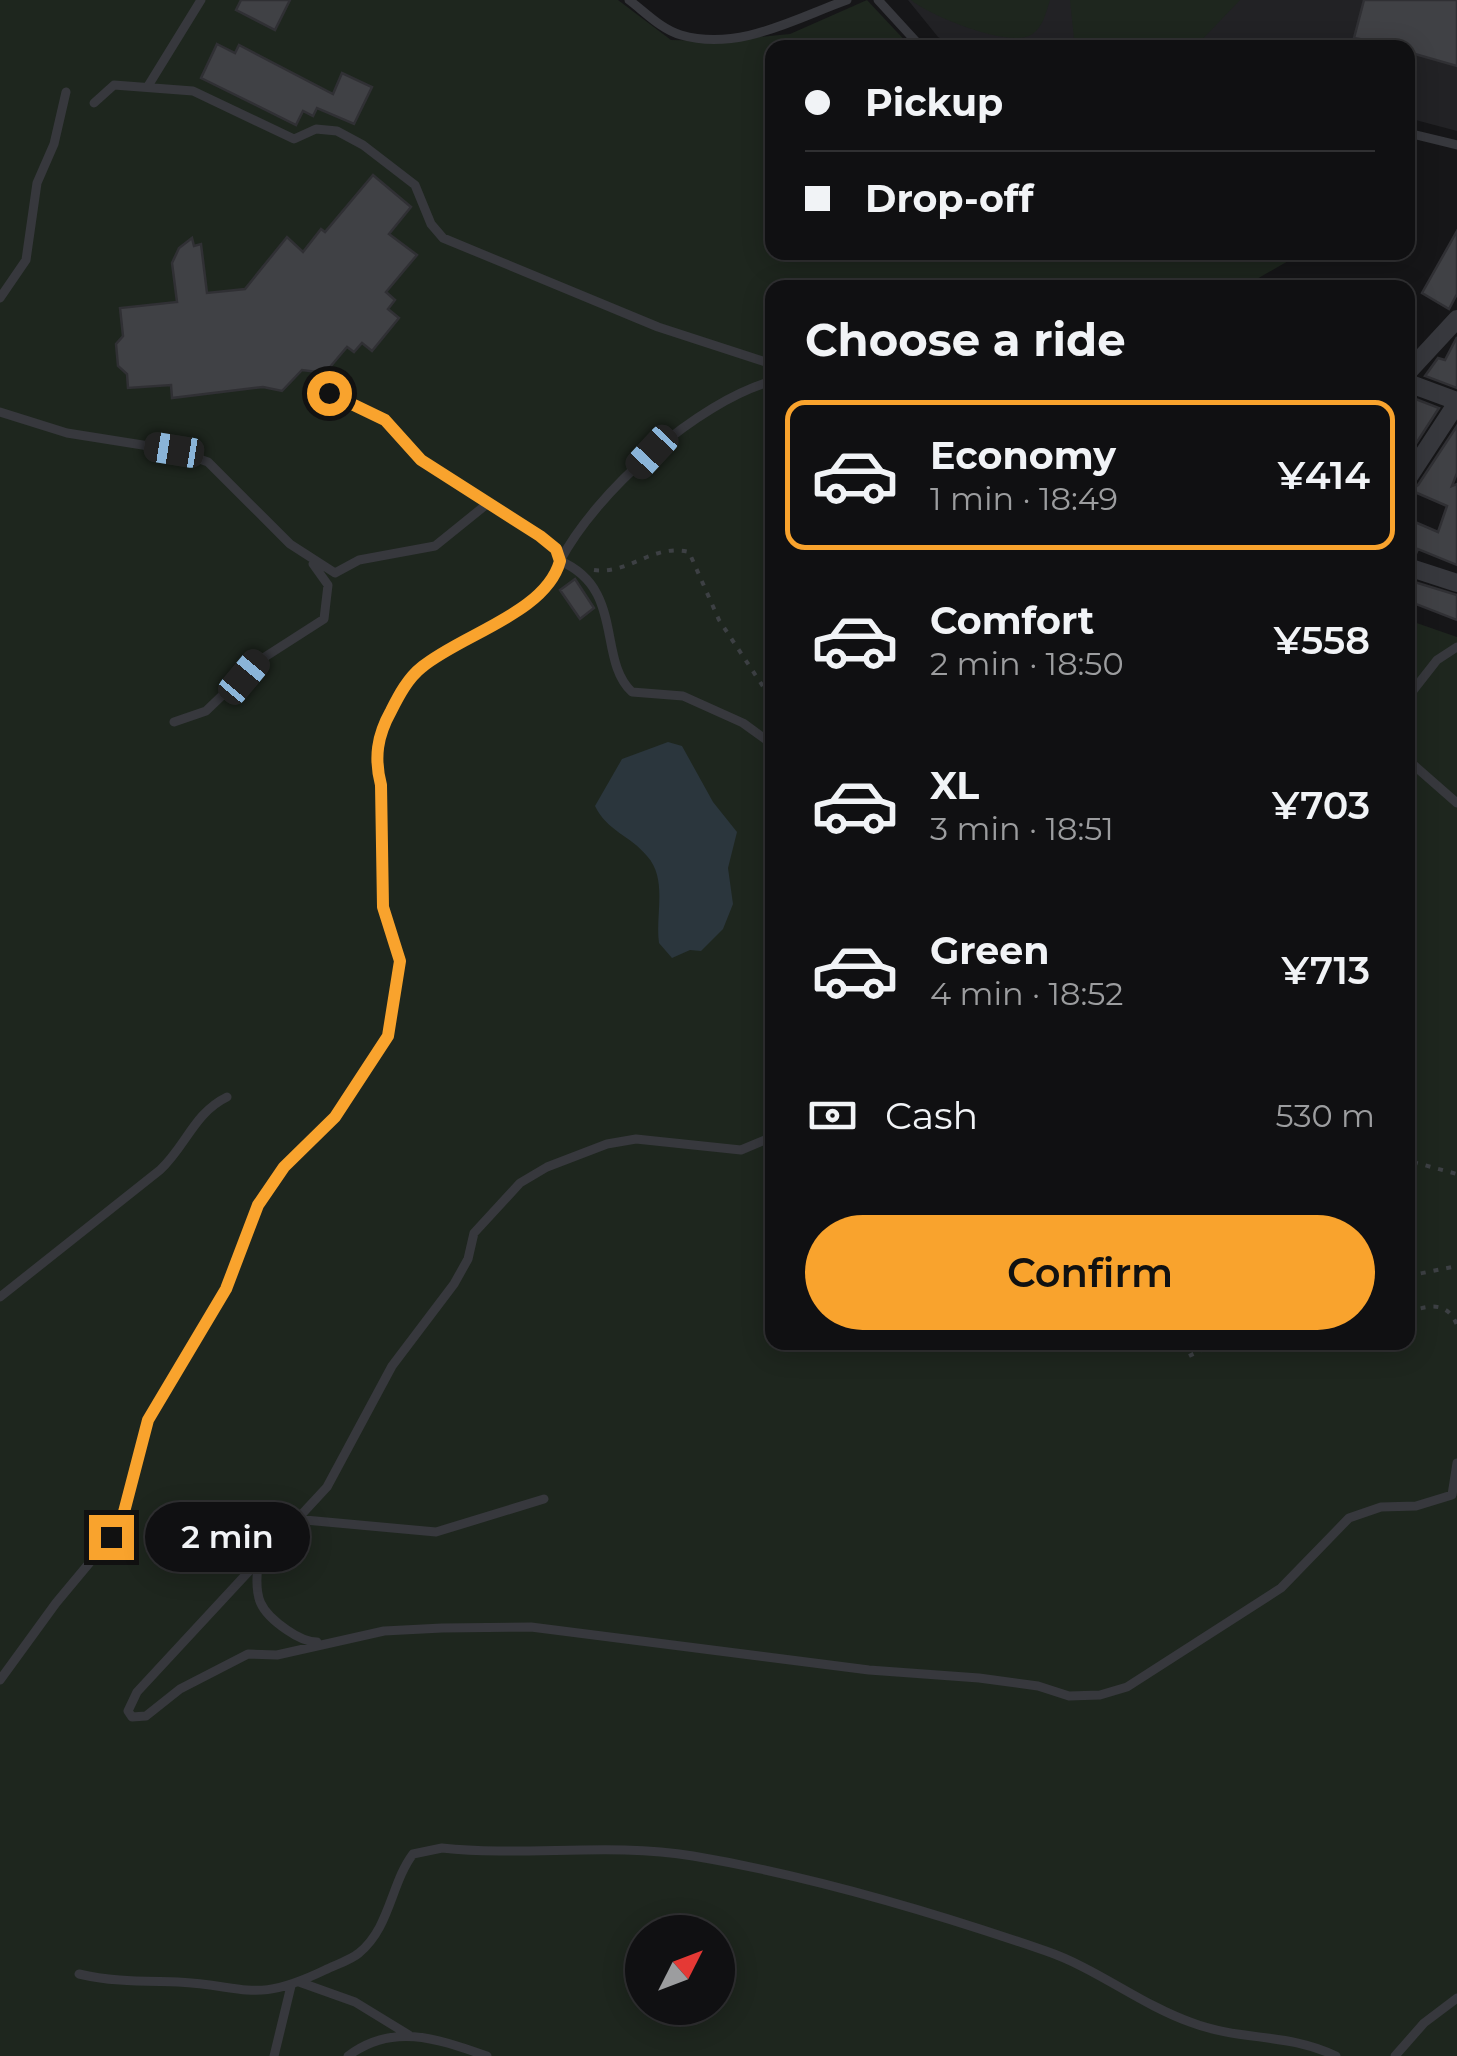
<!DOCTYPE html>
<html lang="en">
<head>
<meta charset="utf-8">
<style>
	body { margin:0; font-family:Montserrat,sans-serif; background:#19191b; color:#f1f3f6; height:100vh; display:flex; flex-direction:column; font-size:38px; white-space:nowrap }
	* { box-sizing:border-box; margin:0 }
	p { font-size:32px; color:#9c9d9f }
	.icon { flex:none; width:55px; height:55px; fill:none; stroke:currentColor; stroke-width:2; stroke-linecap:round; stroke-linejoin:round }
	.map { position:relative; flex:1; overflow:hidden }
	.drawer { position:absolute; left:765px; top:280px; width:650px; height:1070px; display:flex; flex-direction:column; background:#101012; border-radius:20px; box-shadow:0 5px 25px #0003,0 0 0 2px #303032 }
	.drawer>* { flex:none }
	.top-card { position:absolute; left:765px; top:40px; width:650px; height:220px; border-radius:20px; box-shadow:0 5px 25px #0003,0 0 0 2px #303032; display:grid; align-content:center; height:220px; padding:0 40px; background:#101012 }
	.needle { width:65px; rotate:48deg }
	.fabs { position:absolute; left:625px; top:1915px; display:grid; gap:20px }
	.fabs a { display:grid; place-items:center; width:110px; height:110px; border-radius:50%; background:#101012; box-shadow:0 5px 25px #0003,0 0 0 2px #303032; font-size:50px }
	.end { position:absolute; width:45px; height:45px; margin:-22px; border:12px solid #f9a32d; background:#111; box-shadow:0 0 0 5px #111 }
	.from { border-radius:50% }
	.bubble { position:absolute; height:70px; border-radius:35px; background:#101012; box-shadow:0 5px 25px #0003,0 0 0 2px #303032; font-size:32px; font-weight:600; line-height:70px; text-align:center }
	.car { position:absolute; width:30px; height:60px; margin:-30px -15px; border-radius:12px; box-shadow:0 0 8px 2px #0007; background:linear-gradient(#222 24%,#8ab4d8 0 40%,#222 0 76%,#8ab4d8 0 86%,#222 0) }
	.top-card b { display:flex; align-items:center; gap:35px; height:95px; font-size:38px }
	.top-card b+b { border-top:2px solid #303032 }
	.top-card i { width:25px; height:25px; background:#f1f3f6 }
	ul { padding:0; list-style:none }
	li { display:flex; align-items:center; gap:30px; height:150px; margin:0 20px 15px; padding:0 20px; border:5px solid transparent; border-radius:20px }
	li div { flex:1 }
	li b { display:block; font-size:38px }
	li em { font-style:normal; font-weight:600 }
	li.active { border-color:#f9a32d }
	li>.icon { width:90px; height:90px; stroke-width:1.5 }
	h2 { padding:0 40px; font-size:45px; line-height:120px }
	.pay { display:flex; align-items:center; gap:25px; height:110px; padding:0 40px; font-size:38px }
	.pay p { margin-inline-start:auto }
	.cta { display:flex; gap:20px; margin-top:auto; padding:20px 40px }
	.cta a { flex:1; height:115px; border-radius:60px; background:#f9a32d; color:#111; font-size:40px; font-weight:600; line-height:115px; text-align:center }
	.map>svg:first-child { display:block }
	.built { fill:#222225 }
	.green { fill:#1e261e; fill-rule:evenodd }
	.water { fill:#2b363d }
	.building { fill:#404145; stroke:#303034; stroke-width:2.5 }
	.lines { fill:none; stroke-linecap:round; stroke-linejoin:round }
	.path { stroke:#3d4044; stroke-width:4; stroke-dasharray:5 8; stroke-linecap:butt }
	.lane { stroke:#37383d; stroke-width:9 }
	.street { stroke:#37383d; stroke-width:18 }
	.route { stroke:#f9a32d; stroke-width:12 }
</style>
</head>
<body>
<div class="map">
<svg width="1457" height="2056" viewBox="0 0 1457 2056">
	<rect width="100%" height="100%" fill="#161618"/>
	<!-- built -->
	<path class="built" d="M908 0H1457V131L1408 118V48L956 47 938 37Z"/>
	<!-- green -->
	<path class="green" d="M0 0H618L671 40 717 41 790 34 867 0 911 47 772 48V252L1302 253 1243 287 772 288V1342H1408V620L1457 637V2056H0ZM642 1932H718V2008H642Z
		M911 0H1050C1046 12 1043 28 1031 35 1009 48 930 16 911 0Z
		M1070 0H1240L1195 47 1075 48Z"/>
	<!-- water -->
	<path class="water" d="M668 742 682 746 713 802 737 832 728 868 733 904 723 929 701 951 690 950 672 958 659 943C655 915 668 879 647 856 631 836 607 831 595 806L622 759Z"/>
	<!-- building -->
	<path class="building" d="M241 0H290L275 30 236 10Z
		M1364 0H1457V66L1408 52V48L1354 38Z
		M217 44 235 53 239 45 333 94 342 73 372 87 354 124 317 108 313 116 303 111 296 125 201 78Z
		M373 175 411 207 389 234 417 255 386 292 395 300 388 309 399 318 372 351 362 343 354 352 347 347 325 373 302 370 282 391 263 387 172 398 171 385 128 388 127 374 118 366 116 344 123 336 120 308 177 302 172 263 179 248 192 238 194 246 201 244 207 293 245 289 287 237 303 252 321 229 325 232Z
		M1457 231V294L1449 309 1422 293Z
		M1457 337V388L1425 376 1438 358 1445 360Z
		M1408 396 1439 408 1408 456Z
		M1457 426V473L1452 486 1457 484V565L1418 549 1415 556 1408 555V519L1438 532 1447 506 1410 490 1418 485Z
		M575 579 594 608 580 619 560 590Z
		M1408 580 1457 595V620L1408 601Z"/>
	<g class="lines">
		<!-- path -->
		<path class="path" d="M594 570C629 575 653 543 689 552L719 620 772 700
			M1413 1162 1457 1174
			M1408 1276 1457 1266
			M1408 1312C1430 1305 1447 1301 1457 1325
			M1189 1356 1218 1342"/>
		<!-- lane -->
		<path class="lane" d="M629 0C645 12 662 30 681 35 739 52 796 18 847 0
			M878 0 922 48
			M148 86 201 0
			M94 103 114 85 193 91 294 139 316 129 337 131 363 145 415 185 431 224 443 238 658 327 772 364
			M1408 133 1457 145
			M0 298 26 260 37 183 54 144 66 92
			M772 381C697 402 596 492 560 561 625 588 597 660 632 692L683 696 743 723 772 744
			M0 412 67 433 174 450 208 462 290 544 335 573 359 560 435 546 487 504
			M1408 697 1437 660 1457 647
			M174 722 206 711 257 662 324 619 328 585 313 564
			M1408 760 1457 803
			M772 1137 741 1150 636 1139 607 1144 547 1167 520 1183 474 1233 468 1259 454 1284 392 1366 327 1487 137 1692 128 1711 132 1717 146 1716 180 1689 248 1654 277 1655 384 1631 442 1628 531 1627 869 1670 979 1678 1038 1686 1069 1696 1100 1695 1127 1687 1281 1588 1349 1518 1381 1507 1416 1506 1452 1495 1457 1463
			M0 1297 160 1170C186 1146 194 1113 227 1097
			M294 1519 436 1532 544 1499
			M258 1564C254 1598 259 1611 287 1630 297 1637 306 1642 317 1642
			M0 1680 56 1603 111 1537 123 1512 148 1420 226 1289 258 1205 285 1167 335 1117 388 1036 401 961 383 907 381 785C374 758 378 736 391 711 399 695 408 678 422 667 462 634 546 613 560 561L556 549 540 536 421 460 385 420 329 393
			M79 1974C113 1982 143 1981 178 1982 249 1986 254 2004 325 1970 335 1965 351 1960 359 1953 390 1928 391 1883 413 1854L442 1848C525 1857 610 1842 693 1856 812 1876 933 1912 1046 1951 1096 1968 1140 2004 1190 2022 1242 2042 1286 2032 1336 2056
			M299 1982 355 2002 409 2035
			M274 2056 291 1986
			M348 2056C393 2022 438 2039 487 2056
			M1395 2056 1424 2023 1457 1998"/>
		<!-- street -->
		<path class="street" d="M1408 372 1457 319
			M1408 383 1457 401
			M1408 478 1457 403
			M1408 567 1457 583"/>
	</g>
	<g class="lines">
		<!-- route -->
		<path class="route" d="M111 1537 124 1512 148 1420 226 1289 258 1205 284 1167 335 1117 388 1036 400 961 383 907 381 785C374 758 377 736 391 711 399 695 408 678 422 667 462 634 546 613 560 561L556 549 540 536 421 460 385 420 329 393"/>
	</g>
</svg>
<div class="fabs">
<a><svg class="needle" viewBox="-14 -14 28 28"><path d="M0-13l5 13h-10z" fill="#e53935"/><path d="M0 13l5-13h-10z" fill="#9c9d9f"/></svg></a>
</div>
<i class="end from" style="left:329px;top:393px"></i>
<i class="end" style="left:111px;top:1537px"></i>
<div class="bubble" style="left:145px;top:1502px;width:165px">2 min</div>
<i class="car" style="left:174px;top:450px;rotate:279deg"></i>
<i class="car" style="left:652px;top:452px;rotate:223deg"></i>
<i class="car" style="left:244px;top:677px;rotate:40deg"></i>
<div class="top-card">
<b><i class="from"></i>Pickup</b>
<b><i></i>Drop-off</b>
</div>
<section class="drawer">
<h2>Choose a ride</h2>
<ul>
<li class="active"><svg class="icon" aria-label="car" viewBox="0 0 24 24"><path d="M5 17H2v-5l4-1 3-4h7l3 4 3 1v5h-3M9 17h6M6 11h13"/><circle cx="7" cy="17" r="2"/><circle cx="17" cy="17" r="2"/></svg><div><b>Economy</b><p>1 min · 18:49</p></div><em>¥414</em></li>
<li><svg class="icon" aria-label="car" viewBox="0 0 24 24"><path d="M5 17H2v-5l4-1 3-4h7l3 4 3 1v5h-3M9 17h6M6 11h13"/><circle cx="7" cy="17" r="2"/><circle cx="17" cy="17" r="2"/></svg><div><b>Comfort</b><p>2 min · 18:50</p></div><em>¥558</em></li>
<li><svg class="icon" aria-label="car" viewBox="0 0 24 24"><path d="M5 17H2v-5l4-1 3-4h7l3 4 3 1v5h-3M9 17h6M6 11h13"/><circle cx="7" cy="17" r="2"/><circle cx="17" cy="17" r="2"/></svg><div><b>XL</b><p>3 min · 18:51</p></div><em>¥703</em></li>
<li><svg class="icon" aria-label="car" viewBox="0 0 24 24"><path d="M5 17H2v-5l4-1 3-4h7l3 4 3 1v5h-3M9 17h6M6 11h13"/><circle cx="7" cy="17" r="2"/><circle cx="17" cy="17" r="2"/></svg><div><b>Green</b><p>4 min · 18:52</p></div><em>¥713</em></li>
</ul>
<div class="pay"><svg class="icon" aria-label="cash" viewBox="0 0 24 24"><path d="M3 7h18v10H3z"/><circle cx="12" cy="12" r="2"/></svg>Cash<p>530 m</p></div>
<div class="cta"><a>Confirm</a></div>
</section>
</div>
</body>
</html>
